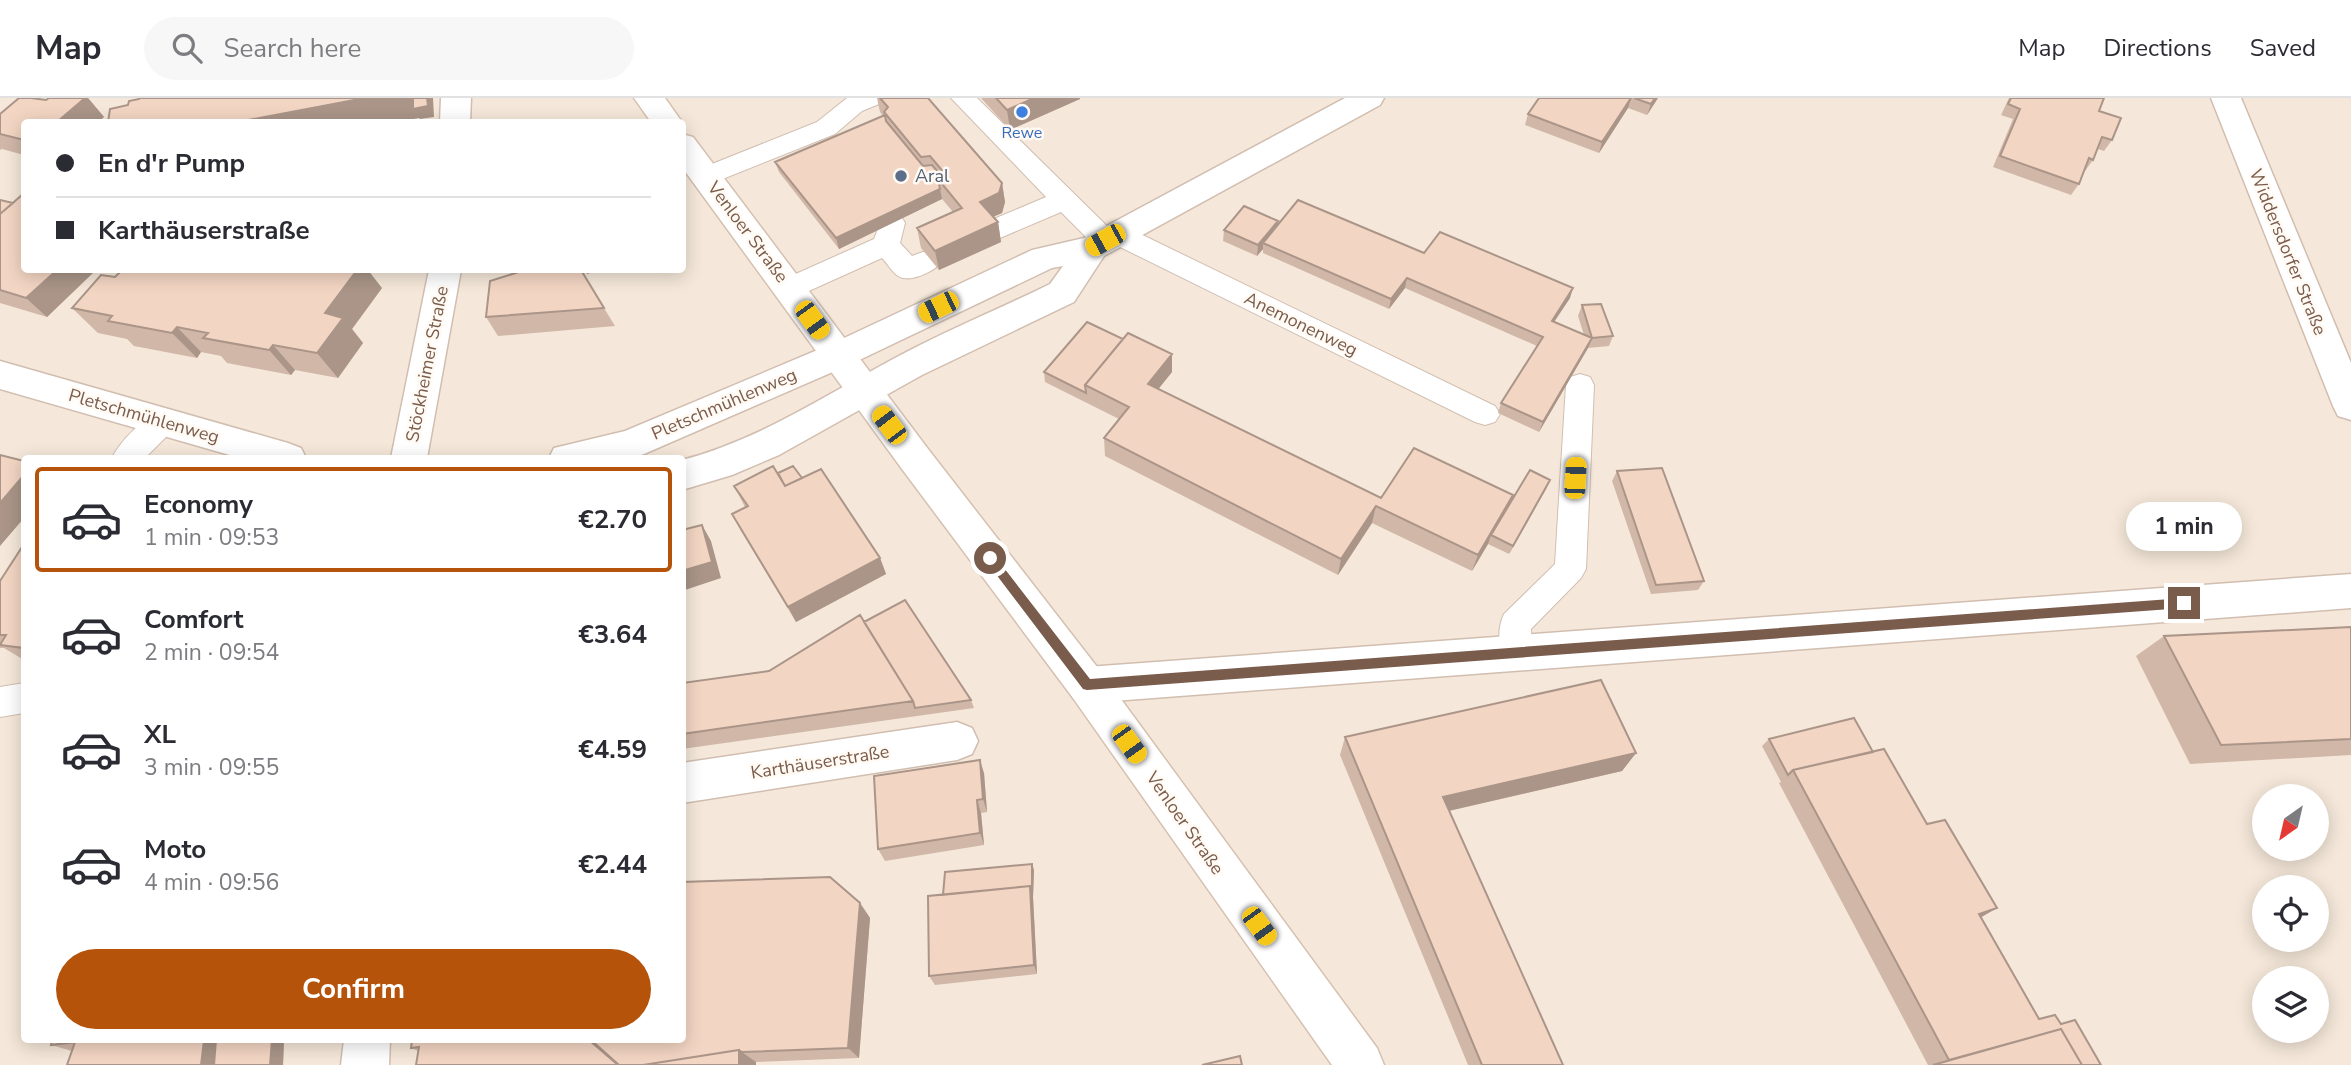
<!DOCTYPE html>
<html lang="en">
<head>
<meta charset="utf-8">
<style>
	body { margin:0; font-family:"Nunito Sans",sans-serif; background:#f7f7f7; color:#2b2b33; height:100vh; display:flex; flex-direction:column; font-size:26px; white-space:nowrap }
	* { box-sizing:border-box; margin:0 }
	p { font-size:23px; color:#7c7c81 }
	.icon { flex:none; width:38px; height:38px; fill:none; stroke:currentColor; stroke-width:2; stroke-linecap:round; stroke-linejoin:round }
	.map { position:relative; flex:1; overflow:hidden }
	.sheet { position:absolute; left:21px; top:357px; width:665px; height:588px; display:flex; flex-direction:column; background:#fff; border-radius:7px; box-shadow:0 4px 18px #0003 }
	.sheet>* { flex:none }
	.guide { position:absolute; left:21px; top:21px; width:665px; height:154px; border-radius:7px; box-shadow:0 4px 18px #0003; display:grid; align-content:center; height:154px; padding:0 35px; background:#fff }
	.needle { width:46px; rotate:214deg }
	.buttons { position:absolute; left:2252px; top:686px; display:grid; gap:14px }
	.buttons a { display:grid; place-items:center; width:77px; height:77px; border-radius:50%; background:#fff; box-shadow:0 4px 18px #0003; font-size:35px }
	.end { position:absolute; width:32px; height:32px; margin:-16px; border:9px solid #7a5c4d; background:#fff; box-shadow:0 0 0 4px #fff }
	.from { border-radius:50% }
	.bubble { position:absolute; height:49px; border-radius:24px; background:#fff; box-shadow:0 4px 18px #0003; font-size:23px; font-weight:700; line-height:49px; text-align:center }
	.car { position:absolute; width:21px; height:42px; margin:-21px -10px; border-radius:9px; box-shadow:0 0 5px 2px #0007; background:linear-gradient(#f5c518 24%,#345 0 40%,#f5c518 0 76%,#345 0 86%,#f5c518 0) }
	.guide b { display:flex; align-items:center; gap:24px; height:66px; font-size:26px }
	.guide b+b { border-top:2px solid #e1e1e2 }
	.guide i { width:18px; height:18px; background:#2b2b33 }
	ul { padding:12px 0 0; list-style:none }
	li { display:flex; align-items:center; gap:21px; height:105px; margin:0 14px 10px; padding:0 21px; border:4px solid transparent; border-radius:7px }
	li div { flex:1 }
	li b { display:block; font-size:26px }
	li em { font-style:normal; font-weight:700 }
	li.on { border-color:#b45309 }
	li>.icon { width:63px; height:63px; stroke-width:1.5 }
	.button { display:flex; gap:14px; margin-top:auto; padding:14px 35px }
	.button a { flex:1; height:80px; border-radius:42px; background:#b45309; color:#fff; font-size:28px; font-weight:700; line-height:80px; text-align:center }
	header { display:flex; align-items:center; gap:42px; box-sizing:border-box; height:98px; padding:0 35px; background:#fff; border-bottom:2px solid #e1e1e2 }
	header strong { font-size:33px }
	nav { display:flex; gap:38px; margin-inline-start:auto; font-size:24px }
	.search { width:490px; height:63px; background:#f7f7f7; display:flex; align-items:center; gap:18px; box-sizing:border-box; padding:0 24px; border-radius:38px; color:#7c7c81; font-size:26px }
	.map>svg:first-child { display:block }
	.residential { fill:#f5e8da; fill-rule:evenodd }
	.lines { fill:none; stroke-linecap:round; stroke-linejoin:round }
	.service-casing { stroke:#d1beb0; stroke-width:2 }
	.minor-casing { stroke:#d1beb0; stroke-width:3 }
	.secondary-casing { stroke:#d6c0b0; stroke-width:3 }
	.service { fill:#fff; fill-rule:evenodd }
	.minor { fill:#fff; fill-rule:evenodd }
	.secondary { fill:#fff; fill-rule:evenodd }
	.wall { fill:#d1b7a8 }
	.shaded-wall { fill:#aa9588 }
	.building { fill:#f3d5c3; stroke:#aa9588; stroke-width:2 }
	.route { fill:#7a5c4d }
	.shop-dot { fill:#3f7fe0; stroke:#fffaf3; stroke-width:2.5 }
	.service-dot { fill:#5c6f8a; stroke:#fffaf3; stroke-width:2.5 }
	.labels { text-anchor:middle; stroke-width:5; stroke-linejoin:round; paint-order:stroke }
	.far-shop-label { font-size:16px; fill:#366cbe; stroke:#fffaf3 }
	.service-label { font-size:18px; fill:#4e5e75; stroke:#fffaf3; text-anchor:start }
	.street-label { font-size:18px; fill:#7a5c4d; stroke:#fffaf3 }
</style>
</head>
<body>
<header>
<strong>Map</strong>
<div class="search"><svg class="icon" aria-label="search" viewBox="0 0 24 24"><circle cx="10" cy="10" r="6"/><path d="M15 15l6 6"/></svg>Search here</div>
<nav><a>Map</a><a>Directions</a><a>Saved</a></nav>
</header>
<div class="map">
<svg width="2351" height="967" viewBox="0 0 2351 967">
	<rect width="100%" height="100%" fill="#fdf6ec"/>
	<!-- residential -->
	<path class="residential" d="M0 0H2351V967H0ZM24 24H682V172H24ZM24 360H682V942H24ZM2264 698H2317V751H2264ZM2264 789H2317V842H2264ZM2264 880H2317V933H2264Z"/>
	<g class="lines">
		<!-- service casing -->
		<g class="service-casing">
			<path id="service" d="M847 0H882L879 6 862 13 835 36 715 84 706 87 697 84 693 78 697 72 817 24Z
				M951 0H977L1108 129 1117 126 1126 129 1495 308 1500 316 1495 324 1485 327 1475 324 1116 147 1105 152 1096 149 1061 114 1000 140 991 142 982 140 978 133 982 126 1046 99Z
				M892 116 901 118 905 125 900 145 912 158 931 151 940 154 944 161C938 172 910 186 898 178 892 174 887 165 882 160L800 197 790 200 780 197 776 190 780 183 874 141 883 118Z
				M1580 276 1590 279 1594 287 1586 471 1581 480 1531 531 1532 554 1527 564 1516 568 1505 564C1498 549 1497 531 1504 516L1555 466 1566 287 1570 279Z
				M163 312 173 316 178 324 173 332 145 360H112C120 343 145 318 163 312Z
				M24 585V615L0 619V589Z"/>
		</g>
		<!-- minor casing -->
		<g class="minor-casing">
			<path id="minor" d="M441 0H471L470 24H440Z
				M1345 0H1384L1380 7 1104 158 1074 204 922 277 779 357 732 377 682 392V362C759 342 826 297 895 260 945 233 999 211 1050 186L1063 168 1052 170 851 266 644 356 631 360H549L554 350 625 333 827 248 1032 152 1084 140Z
				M2211 0H2241L2351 265V322L2338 318 2333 308Z
				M429 172H461L427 360H391Z
				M0 263 288 345 301 350 306 360H240L0 291Z
				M2351 476V510L1087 605 1073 600 1067 587 1073 574 1087 569Z
				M957 624 972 630 978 643 972 656 957 662 682 705V665Z
				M344 942H390L389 967H341Z"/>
		</g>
		<!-- secondary casing -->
		<g class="secondary-casing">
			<path id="secondary" d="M634 0H665L682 24H651Z
				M682 36 693 39 928 351 1101 574 1377 950 1384 967H1332L1073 600 902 371 682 69Z"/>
		</g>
		<!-- service -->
		<use href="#service" class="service"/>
		<!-- minor -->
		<use href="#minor" class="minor"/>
		<!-- secondary -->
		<use href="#secondary" class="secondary"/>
	</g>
	<!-- wall -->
	<path class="wall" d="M49 0H88L104 19 98 24H24V57L2 51 0 52V16L46 2Z
		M877 0H928L1002 85 1005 104 1002 115 993 119 998 124 1001 144 939 172 921 150 917 130 953 114 942 101 839 151 779 74 775 64 883 18 880 14Z
		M981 0H1080V1L1010 32Z
		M1539 0H1658L1647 17 1628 10 1599 55 1525 27 1528 16Z
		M2009 0H2104L2099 13 2112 42 2104 53 2098 51 2093 62 2085 73 2084 72 2079 86 2071 97 1993 69 2013 21 2001 17Z
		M0 102 24 172H96L47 219 0 205Z
		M1278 127 1424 155 1570 200 1554 224 1584 237 1578 218 1582 207 1613 238 1609 248 1588 250 1539 334 1498 315 1501 305 1537 248 1405 190 1389 211 1263 155V151L1257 158 1223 143 1224 132Z
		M115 179 382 190 352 231 363 245 338 280 295 272 291 277 227 265 221 258 201 254 197 260 134 248 127 241 98 235 72 210Z
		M604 210 615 228 498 238 486 219Z
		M1044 274H1172L1158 291 1381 400 1513 397 1510 405 1550 382 1546 391 1509 456 1488 446 1472 473 1372 425 1338 477 1105 358 1104 340 1119 321 1045 284Z
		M1617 373 1704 483 1698 492 1651 496 1612 383Z
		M778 375 802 380 880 460 886 476 796 524 741 433 732 416 745 409 734 388Z
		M24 446V562L4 550H0V483Z
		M864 524 971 602 974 610 682 651V585L769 573Z
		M2351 529V657L2190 666 2136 558 2164 538Z
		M1345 639 1636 655 1622 673 1449 713 1563 967H1468L1340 657Z
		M1769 641 1873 654 1927 726 1997 810 1981 819 2039 921 2061 926 2101 967H1928L1779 685 1781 684 1762 648Z
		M984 675 987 714 981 715 984 747 885 763 878 751Z
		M1032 766 1034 772 1033 799 1037 876 935 887 929 878 943 797Z
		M860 805 870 820 859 960 756 964 418 953 411 950Z
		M52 942H284L283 967H67L72 953 51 947Z"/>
	<!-- shaded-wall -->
	<path class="shaded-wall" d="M85 0H88L104 19 98 24H57Z
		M365 0H433L434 19 420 21 419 20 396 24H238Z
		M1034 0H1080V1L1010 32 1007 12Z
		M1631 0 1628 10 1599 55 1602 44Z
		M1655 0H1658L1647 17 1651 6Z
		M1002 85 1005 104 1002 115 983 123 980 104Z
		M940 91 942 101 839 151 836 140Z
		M1278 123 1277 134 1263 145V151L1257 158 1258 147Z
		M998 124 1001 144 939 172 935 153Z
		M57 172H96L47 219 26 200Z
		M357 172H368L382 190 352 231 363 245 338 280 317 255 325 215Z
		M585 172H598L587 176Z
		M1407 180 1405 190 1389 211 1391 201Z
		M1573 190 1570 200 1548 233 1552 223Z
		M177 229 201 254 197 260 172 235Z
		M1592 240 1588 250 1539 334 1543 324Z
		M273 247 295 272 291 277 269 252Z
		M1172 256V274L1148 304V286Z
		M24 377V420L0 448V405Z
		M1550 382 1546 391 1509 456 1513 448Z
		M1513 397 1507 414 1491 437 1488 446 1472 473 1478 457Z
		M1376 408 1372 425 1338 477 1341 461Z
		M702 427 711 443 721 480 682 493V473Z
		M880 460 886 476 796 524 788 509Z
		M1636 655 1622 673 1435 716 1443 699Z
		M980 662 984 675 987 714 983 701Z
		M977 702 981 715 984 747 980 735Z
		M1032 766 1034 772 1033 799 1037 876 1034 867 1030 788Z
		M860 805 870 820 859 960 848 950Z
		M1997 810 1978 821 1979 816Z
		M204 942H228L226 967H201Z
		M272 942H284L283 967H270Z
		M739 952 756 964V967H739Z"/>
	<!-- building -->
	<path class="building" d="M19 0H31L46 2 49 0H85L57 24H24V42L0 36V16Z
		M139 0H365L238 24H108L110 11 128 7 129 3 139 1Z
		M413 0H427L428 8 413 11Z
		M880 0H928L1002 85 999 95 980 104 998 124 935 153 917 130 962 110 938 81 946 77 930 58 921 59 884 14 888 9Z
		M996 0H1034L1007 12Z
		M1539 0H1631L1602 44 1528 16Z
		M1634 0H1655L1651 6Z
		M2011 0H2104L2099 13 2121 20 2112 42 2102 39 2093 62 2089 60 2079 86 2000 58 2020 11 2008 6Z
		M885 17 886 23 923 68 932 67 942 79 938 81 940 91 836 140 775 64Z
		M22 97 24 98V172H57L26 200 0 192V116Z
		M0 102 13 105 0 116Z
		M1298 102 1424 155 1440 134 1573 190 1552 223 1592 240 1543 324 1501 305 1543 239 1407 180 1391 201 1263 145Z
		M1244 108 1278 123 1258 147 1224 132Z
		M122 172H357L325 215 343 220 317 255 273 247 269 252 203 240 208 235 177 229 172 235 108 223 112 218 72 210 101 177 115 179Z
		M518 172H581L604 210 486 219 490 183 519 174Z
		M1601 206 1613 238 1592 240 1582 207Z
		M1087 224 1123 241 1085 287 1086 295 1044 274Z
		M1128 235 1172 256 1148 286 1381 400 1414 350 1513 397 1478 457 1376 408 1341 461 1104 340 1129 309 1085 287Z
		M0 357 24 363V377L0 405Z
		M773 368 785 388 821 371 880 460 788 509 732 416 748 408 734 388Z
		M793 368 802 380 785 388 778 375Z
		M1662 370 1704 483 1656 487 1617 373Z
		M1530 372 1550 382 1513 448 1491 437Z
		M702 427 712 464 682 473V432Z
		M24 446V550L0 547 6 537H0V483Z
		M905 502 971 602 915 610 913 603 864 524Z
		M860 517 913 603 682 636V585L769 573Z
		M2351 529V641L2221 647 2164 538Z
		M1601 582 1636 655 1443 699 1563 967H1482L1345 639Z
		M1854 620 1873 654 1793 672 1788 677 1769 641Z
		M1884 651 1927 726 1945 722 1997 810 1979 816 2039 921 2055 917 2061 926 2075 922 2101 967H2082L2061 931 1949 962 1793 672Z
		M980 662 983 701 977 702 980 735 878 751 874 678Z
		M1032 766V793L1030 788 943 797 945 774Z
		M830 779 860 805 848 950 742 954 739 952 643 967H619L591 942H682V784Z
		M1030 788 1034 867 929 878 928 798Z
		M2061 931 2082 967H1933Z
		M52 942H204L201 967H67L75 944 51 947Z
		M216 942H272L270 967H214Z
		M412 942H589L618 967H416L419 949 411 950Z
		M739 952V967H643Z
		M1240 958 1242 967H1202Z"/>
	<!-- route -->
	<path class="route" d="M990 455 994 457 1090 581 2184 500 2190 505 2184 510 1087 592 1083 591 986 463V457Z"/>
	<!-- markers -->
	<circle class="shop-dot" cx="1022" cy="14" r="7"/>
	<circle class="service-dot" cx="901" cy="78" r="7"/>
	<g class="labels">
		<!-- far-shop labels -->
		<g class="far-shop-label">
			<text x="1022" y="40">Rewe</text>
		</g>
		<!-- service labels -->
		<g class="service-label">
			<text x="915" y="84">Aral</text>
		</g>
		<!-- street labels -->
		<g class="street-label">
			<text transform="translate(748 134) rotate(53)" y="6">Venloer Straße</text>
			<text transform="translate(2288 154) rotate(68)" y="6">Widdersdorfer Straße</text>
			<text transform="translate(1301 226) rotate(26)" y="6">Anemonenweg</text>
			<text transform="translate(427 266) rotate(-79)" y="6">Stöckheimer Straße</text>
			<text transform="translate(724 306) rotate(-23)" y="6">Pletschmühlenweg</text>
			<text transform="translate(144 318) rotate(16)" y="6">Pletschmühlenweg</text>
			<text transform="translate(820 664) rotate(-9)" y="6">Karthäuserstraße</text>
			<text transform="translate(1185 725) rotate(55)" y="6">Venloer Straße</text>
		</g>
	</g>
</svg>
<div class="buttons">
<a><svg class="needle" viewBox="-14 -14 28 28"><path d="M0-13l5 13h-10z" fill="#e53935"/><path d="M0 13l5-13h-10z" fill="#7c7c81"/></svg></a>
<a><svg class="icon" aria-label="locate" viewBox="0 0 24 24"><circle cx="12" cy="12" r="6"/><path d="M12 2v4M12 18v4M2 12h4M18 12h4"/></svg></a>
<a><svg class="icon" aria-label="layers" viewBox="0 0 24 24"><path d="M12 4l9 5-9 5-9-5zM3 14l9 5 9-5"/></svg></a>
</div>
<i class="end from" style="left:990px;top:460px"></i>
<i class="end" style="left:2184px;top:505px"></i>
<div class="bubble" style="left:2126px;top:404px;width:116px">1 min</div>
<i class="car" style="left:1105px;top:142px;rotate:241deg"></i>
<i class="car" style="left:938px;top:209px;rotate:244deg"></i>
<i class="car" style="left:812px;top:222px;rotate:144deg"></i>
<i class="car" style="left:889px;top:327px;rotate:323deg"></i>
<i class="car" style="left:1575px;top:380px;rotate:3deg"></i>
<i class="car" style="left:1129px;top:646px;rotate:144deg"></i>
<i class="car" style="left:1259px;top:828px;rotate:144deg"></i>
<div class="guide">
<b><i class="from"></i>En d'r Pump</b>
<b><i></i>Karthäuserstraße</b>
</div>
<section class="sheet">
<ul>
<li class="on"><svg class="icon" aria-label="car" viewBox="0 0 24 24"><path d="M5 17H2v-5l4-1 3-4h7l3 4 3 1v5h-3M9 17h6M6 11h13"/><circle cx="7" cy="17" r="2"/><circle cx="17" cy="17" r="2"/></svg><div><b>Economy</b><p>1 min · 09:53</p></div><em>€2.70</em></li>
<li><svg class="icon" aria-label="car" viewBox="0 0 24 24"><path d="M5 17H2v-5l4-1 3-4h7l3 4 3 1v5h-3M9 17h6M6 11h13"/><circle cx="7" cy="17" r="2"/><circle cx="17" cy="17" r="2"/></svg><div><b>Comfort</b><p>2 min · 09:54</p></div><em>€3.64</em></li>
<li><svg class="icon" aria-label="car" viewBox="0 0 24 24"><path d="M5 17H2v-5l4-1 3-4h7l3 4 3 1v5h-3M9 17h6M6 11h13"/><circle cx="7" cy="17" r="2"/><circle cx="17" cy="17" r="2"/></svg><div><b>XL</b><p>3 min · 09:55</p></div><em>€4.59</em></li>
<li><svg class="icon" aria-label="car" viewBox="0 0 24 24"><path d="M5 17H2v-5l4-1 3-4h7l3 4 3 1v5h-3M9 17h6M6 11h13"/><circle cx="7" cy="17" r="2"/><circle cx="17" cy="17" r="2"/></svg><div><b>Moto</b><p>4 min · 09:56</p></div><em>€2.44</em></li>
</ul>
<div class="button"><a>Confirm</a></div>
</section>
</div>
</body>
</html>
